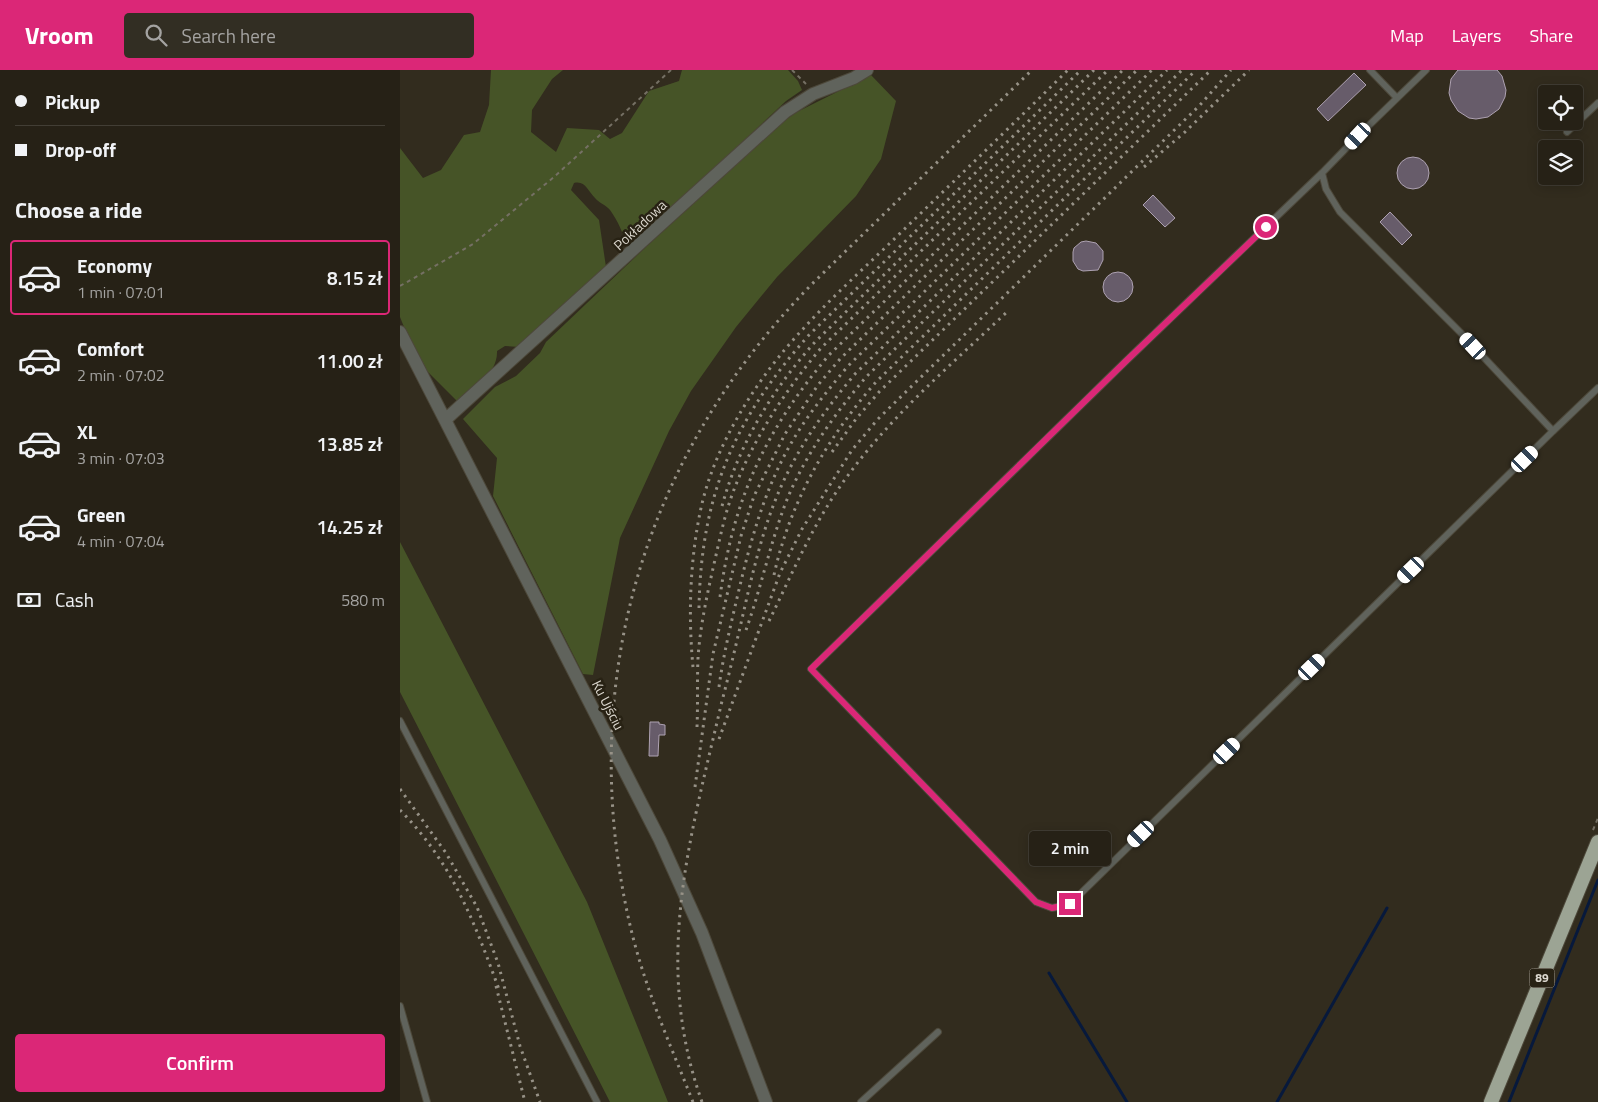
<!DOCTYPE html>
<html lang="en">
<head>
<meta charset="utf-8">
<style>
	body { margin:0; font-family:"Titillium Web",sans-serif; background:#322e23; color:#f1f3f6; height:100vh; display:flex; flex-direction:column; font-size:19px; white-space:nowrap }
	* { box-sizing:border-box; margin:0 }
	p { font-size:16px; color:#a4a3a1 }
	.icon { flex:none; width:28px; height:28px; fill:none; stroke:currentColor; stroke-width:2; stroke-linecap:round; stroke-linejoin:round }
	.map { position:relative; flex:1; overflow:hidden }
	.drawer { display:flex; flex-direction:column; background:#262116; width:400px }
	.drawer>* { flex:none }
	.top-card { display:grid; align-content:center; height:110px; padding:0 15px; background:#262116 }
	.fabs { position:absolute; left:1138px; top:15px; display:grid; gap:10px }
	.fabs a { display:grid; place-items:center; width:45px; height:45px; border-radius:5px; background:#262116; box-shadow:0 2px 12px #0003,0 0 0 1px #423e35; font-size:25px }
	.end { position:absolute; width:22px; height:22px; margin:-11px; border:6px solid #db2777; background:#fff; box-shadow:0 0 0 2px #fff }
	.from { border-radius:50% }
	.bubble { position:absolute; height:35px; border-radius:5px; background:#262116; box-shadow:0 2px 12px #0003,0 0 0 1px #423e35; font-size:16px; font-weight:600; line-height:35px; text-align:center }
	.car { position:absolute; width:15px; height:30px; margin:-15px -8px; border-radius:6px; box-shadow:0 0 4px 1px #0007; background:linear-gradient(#fff 24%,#345 0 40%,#fff 0 76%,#345 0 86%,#fff 0) }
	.top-card b { display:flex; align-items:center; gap:18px; height:48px; font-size:19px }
	.top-card b+b { border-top:1px solid #423e35 }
	.top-card i { width:12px; height:12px; background:#f1f3f6 }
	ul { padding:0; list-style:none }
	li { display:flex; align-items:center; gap:15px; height:75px; margin:0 10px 8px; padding:0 5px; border:2px solid transparent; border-radius:5px }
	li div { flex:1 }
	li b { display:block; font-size:19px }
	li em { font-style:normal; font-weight:600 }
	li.selected { border-color:#db2777 }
	li>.icon { width:45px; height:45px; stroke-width:1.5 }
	h2 { padding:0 15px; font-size:22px; line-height:60px }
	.pay { display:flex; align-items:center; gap:12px; height:55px; padding:0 15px; font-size:19px }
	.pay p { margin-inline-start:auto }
	.primary-button { display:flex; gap:10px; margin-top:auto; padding:10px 15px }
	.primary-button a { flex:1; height:58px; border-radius:5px; background:#db2777; color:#fff; font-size:20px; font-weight:600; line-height:58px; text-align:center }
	header { display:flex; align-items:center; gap:30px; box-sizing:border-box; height:70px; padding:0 25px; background:#db2777; color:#fff }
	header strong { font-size:24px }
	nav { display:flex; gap:28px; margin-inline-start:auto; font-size:18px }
	.search { width:350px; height:45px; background:#322e23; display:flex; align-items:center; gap:12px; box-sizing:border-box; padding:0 18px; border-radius:5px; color:#a4a3a1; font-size:19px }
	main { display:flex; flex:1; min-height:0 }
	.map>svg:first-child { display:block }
	.green { fill:#465427 }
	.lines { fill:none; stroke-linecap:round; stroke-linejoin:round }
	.stream { stroke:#07193c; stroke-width:3 }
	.building { fill:#675c6a; stroke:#aea2b2 }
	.service-casing { stroke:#4d483a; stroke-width:8 }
	.minor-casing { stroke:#4d483a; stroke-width:14 }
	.trunk-casing { stroke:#4d483a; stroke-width:16 }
	.path { stroke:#757064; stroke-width:2; stroke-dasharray:4 4; stroke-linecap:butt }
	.service { stroke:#60635c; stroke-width:6 }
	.minor { stroke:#60635c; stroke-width:12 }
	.trunk { stroke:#9ca494; stroke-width:14 }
	.rail { stroke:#979287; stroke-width:3; stroke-dasharray:2.5 5; stroke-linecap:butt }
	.route { stroke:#db2777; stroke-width:6 }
	.labels { text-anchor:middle; stroke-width:5; stroke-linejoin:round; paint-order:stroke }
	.shield { fill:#282214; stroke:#a6a197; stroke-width:1 }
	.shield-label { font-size:12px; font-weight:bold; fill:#dcd8cf }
	.street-label { font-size:14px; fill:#dcd8cf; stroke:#282214 }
</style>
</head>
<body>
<header>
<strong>Vroom</strong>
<div class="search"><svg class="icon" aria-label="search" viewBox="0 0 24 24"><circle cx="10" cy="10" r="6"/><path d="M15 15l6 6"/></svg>Search here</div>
<nav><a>Map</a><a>Layers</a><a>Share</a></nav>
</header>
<main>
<section class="drawer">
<div class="top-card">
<b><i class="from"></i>Pickup</b>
<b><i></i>Drop-off</b>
</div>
<h2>Choose a ride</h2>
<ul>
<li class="selected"><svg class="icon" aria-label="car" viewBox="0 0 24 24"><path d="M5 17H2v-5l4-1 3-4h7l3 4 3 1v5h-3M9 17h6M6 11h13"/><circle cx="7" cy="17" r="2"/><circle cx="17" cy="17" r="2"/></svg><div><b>Economy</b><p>1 min · 07:01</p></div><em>8.15 zł</em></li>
<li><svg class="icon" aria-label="car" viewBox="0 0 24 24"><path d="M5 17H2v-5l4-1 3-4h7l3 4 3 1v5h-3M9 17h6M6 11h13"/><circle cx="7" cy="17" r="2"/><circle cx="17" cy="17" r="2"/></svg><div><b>Comfort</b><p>2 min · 07:02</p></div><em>11.00 zł</em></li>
<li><svg class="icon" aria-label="car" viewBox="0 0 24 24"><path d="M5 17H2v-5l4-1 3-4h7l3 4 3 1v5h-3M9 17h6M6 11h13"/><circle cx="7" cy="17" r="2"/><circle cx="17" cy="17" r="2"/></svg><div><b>XL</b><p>3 min · 07:03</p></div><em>13.85 zł</em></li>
<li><svg class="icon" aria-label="car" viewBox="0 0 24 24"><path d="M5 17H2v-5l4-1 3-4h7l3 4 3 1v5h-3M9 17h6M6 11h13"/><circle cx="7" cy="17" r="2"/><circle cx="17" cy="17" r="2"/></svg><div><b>Green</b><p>4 min · 07:04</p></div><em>14.25 zł</em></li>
</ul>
<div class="pay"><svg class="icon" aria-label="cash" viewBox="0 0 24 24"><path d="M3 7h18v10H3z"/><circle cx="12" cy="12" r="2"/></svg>Cash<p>580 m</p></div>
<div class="primary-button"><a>Confirm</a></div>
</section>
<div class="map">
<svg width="1198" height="1032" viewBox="0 0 1198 1032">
	<rect width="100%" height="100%" fill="#322c1e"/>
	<!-- green -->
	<path class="green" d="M91 0H163L152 9 132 40 131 62 156 82 167 58 199 60 210 69 222 63 249 21 279 11 282 0H388L398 11 402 20 386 31 257 152 227 176C223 163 218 151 210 140 206 135 199 133 195 128 188 121 185 110 174 113L171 120 199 150 206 197 120 277 105 276 97 281C98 303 74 319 59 333L18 292 0 247V78L23 108 41 100 64 65 80 62 89 35Z
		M471 5 496 31 481 89 456 126 377 207 336 257 291 321 269 361 220 468 193 605 183 604 93 426 97 388 63 349 95 317 116 306 140 283 146 272 247 176 384 51 397 42Z
		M0 472 187 832 268 1032H210L0 622Z"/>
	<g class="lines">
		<!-- stream -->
		<path class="stream" d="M649 903 727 1032
			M877 1032 987 838
			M1109 1032 1198 810"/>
	</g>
	<!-- building -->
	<path class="building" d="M1058 0H1097L1102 6 1106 20 1105 27 1099 39 1088 47 1076 49 1069 48 1058 41 1051 30 1049 23 1051 9Z
		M954 3 966 15 928 51 917 39Z
		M997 103a16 16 0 1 1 32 0a16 16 0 1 1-32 0Z
		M753 125 775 148 765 157 743 135Z
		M990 142 1012 165 1002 175 980 152Z
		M686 171 696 173 703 181V190L698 200 683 201 678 199 673 191V182L674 178 681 172Z
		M703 217a15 15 0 1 1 30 0a15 15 0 1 1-30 0Z
		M250 652H259V654L265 655V665H259L258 686H249Z"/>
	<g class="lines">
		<!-- service casing -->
		<g class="service-casing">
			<path id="service" d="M970 0 997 28
				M1026 0 958 66 922 103 926 119 940 142 1060 262 1153 361 1198 318
				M1167 62 1198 33
				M922 103 726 291 411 599 636 832 652 838 670 834 1153 361
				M0 651 197 1032
				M0 936 27 1032
				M461 1032 538 962"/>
		</g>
		<!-- minor casing -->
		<g class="minor-casing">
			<path id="minor" d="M0 262 260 770 302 863 366 1032
				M45 350 385 42 413 24 454 8 467 0"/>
		</g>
		<!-- trunk casing -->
		<g class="trunk-casing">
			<path id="trunk" d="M1091 1032 1198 772"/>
		</g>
		<!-- path -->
		<path class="path" d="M392 0 406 14
			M0 216 73 174 154 107 271 0
			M1193 760 1198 748"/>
		<!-- service -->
		<use href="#service" class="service"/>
		<!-- minor -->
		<use href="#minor" class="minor"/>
		<!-- trunk -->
		<use href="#trunk" class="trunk"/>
		<!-- rail -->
		<path class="rail" d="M744 97 785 62 849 0
			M432 382 456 349 479 322 811 0
			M322 436C339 374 372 320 415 272L694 0
			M374 505C390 432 427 368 476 312L796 0
			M320 527C333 429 365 361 429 285L723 0
			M299 538C301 425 334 349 409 265L681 0
			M369 551C393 502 415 449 449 404 494 343 553 293 608 241
			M346 560C361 518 370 474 386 432 405 385 434 345 466 307L782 0
			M293 597C288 545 290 489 301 438 315 374 358 307 403 259 430 229 460 202 489 174 549 116 609 58 668 0
			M319 617C323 587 330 558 337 528 350 473 364 419 393 370 409 343 428 320 448 296L752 0
			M297 657C298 634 297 611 298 588 300 557 307 525 314 494 320 468 325 442 335 417 355 366 386 320 421 278L708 0
			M319 669 380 503 402 459 452 380 478 349 800 35 831 0
			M295 717 313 584 341 466 354 426 385 364 418 315 440 289 737 0
			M0 719 46 783 77 837 98 893 120 976 140 1032
			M0 740C54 795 74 852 100 922
			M96 916 125 1032
			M293 1032C270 974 244 916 230 855 175 616 242 385 415 211L632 0
			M302 1032C252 892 290 769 322 631 331 597 339 562 347 527 357 485 368 441 388 402 406 366 429 335 455 304L767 0"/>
	</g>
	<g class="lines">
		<!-- route -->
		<path class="route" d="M670 834 652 838 636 832 411 599 726 291 866 157"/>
	</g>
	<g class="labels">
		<!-- shield labels -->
		<rect class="shield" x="1129.5" y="898.5" width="25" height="19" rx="4"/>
		<g class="shield-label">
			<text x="1142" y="912">89</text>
		</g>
		<!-- street labels -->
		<g class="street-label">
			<text transform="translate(240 155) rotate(-43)" y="5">Pokładowa</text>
			<text transform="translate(208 635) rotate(63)" y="5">Ku Ujściu</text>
		</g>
	</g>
</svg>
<div class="fabs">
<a><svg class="icon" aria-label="locate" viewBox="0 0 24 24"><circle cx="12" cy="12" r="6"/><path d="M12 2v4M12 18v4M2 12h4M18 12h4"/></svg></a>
<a><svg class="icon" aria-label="layers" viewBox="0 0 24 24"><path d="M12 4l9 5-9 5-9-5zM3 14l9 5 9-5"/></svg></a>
</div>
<i class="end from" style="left:866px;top:157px"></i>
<i class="end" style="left:670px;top:834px"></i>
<div class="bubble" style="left:629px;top:761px;width:82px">2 min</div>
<i class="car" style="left:958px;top:66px;rotate:223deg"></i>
<i class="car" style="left:1073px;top:276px;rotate:317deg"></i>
<i class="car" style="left:1125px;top:389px;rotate:46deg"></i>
<i class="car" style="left:1011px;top:500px;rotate:226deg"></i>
<i class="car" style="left:912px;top:597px;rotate:46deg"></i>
<i class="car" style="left:827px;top:681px;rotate:46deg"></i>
<i class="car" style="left:741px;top:764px;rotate:226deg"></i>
</div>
</main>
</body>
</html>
